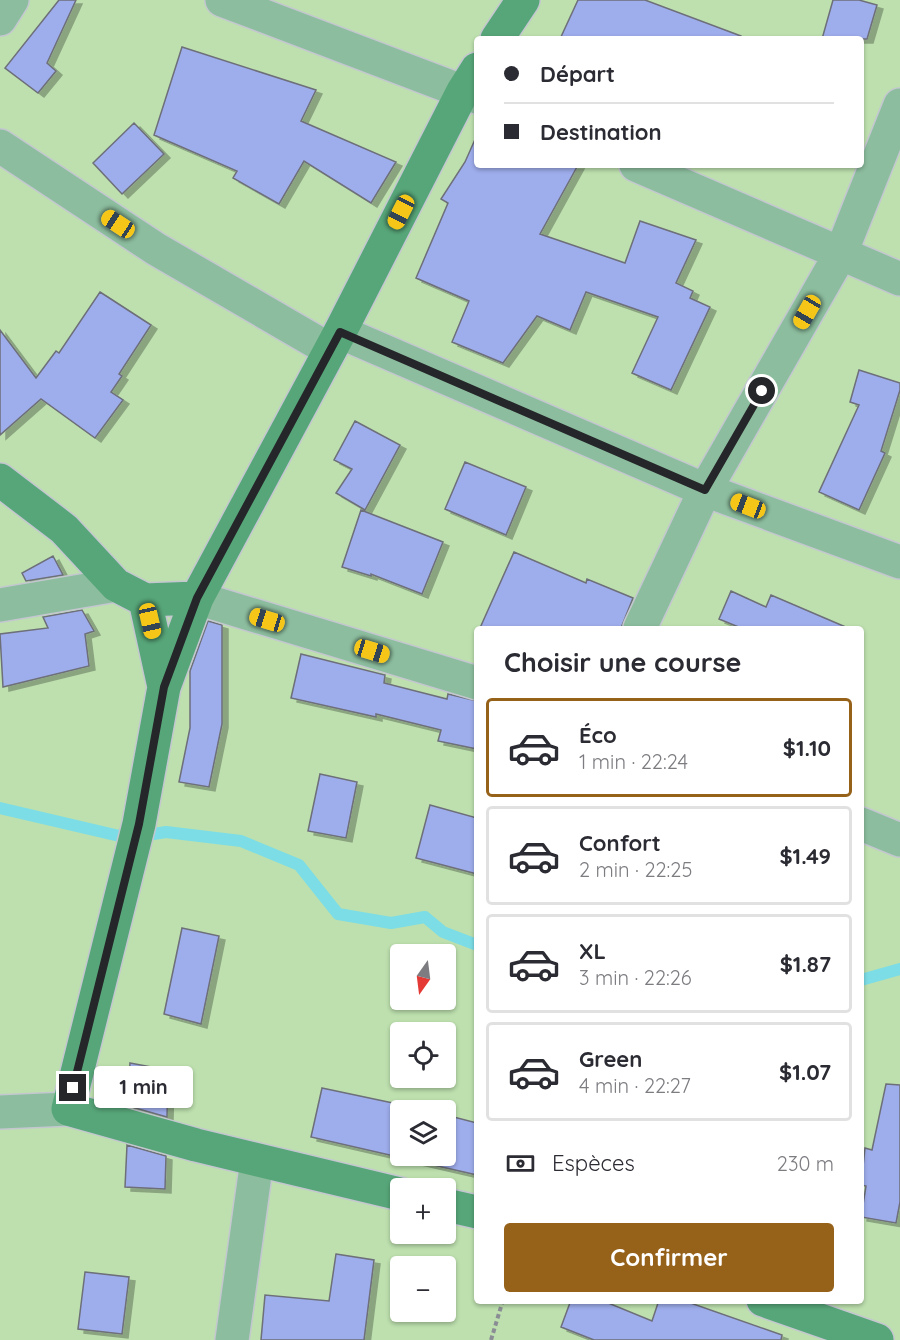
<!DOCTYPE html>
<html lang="fr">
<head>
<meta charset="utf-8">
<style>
	body { margin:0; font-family:Quicksand,sans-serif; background:#f2f2f3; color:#2b2b33; height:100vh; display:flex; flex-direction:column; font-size:22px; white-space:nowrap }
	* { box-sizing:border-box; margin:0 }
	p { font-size:20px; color:#7c7c81 }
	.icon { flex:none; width:33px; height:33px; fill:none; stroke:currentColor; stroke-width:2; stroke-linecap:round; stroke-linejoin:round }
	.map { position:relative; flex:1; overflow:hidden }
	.panel { position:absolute; left:474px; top:626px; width:390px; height:678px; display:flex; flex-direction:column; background:#fff; border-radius:6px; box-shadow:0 2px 4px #0004 }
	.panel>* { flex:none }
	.top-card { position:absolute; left:474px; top:36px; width:390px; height:132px; border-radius:6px; box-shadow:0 2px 4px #0004; display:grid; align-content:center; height:132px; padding:0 30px; background:#fff }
	.needle { width:39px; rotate:194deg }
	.tools { position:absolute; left:390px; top:944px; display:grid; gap:12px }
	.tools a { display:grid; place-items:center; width:66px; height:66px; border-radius:6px; background:#fff; box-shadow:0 2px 4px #0004; font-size:30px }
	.end { position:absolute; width:27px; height:27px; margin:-14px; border:8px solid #25262a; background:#fff; box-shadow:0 0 0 3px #fff }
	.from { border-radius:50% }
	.bubble { position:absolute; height:42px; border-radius:6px; background:#fff; box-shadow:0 2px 4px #0004; font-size:20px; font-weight:700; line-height:42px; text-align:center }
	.car { position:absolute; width:18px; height:36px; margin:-18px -9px; border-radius:8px; box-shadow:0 0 4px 2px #0007; background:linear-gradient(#f5c518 24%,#345 0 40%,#f5c518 0 76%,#345 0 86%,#f5c518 0) }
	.top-card b { display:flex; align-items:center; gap:21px; height:57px; font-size:22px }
	.top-card b+b { border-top:2px solid #e1e1e2 }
	.top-card i { width:15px; height:15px; background:#2b2b33 }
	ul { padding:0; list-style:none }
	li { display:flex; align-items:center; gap:18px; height:99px; margin:0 12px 9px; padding:0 18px; border:3px solid #e1e1e2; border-radius:6px }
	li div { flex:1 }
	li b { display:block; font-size:22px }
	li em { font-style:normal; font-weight:700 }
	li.active { border-color:#966118 }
	li>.icon { width:54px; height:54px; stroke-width:1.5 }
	h2 { padding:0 30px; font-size:27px; line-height:72px }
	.pay { display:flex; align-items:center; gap:15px; height:66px; padding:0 30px; font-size:22px }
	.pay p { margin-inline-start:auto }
	.button { display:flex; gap:12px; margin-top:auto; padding:12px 30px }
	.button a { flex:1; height:69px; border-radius:6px; background:#966118; color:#fff; font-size:24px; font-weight:700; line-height:69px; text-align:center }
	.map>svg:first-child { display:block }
	.green { fill:#bde0ae; fill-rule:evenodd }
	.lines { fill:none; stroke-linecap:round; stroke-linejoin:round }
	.stream { stroke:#7cdde6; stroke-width:12 }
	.building { fill:#9eadec; stroke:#6d6f79; stroke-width:1.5; filter:url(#shadow) }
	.street-casing { stroke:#c4c7d0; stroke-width:36 }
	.secondary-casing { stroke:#c4c7d0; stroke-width:36 }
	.path { stroke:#8b8d95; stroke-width:4; stroke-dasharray:4.5 3; stroke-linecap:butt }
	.street { stroke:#8cbd9e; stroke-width:33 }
	.secondary { stroke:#57a679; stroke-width:33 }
	.route { stroke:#25262a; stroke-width:8 }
</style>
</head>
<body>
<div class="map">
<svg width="900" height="1340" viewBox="0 0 900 1340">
	<defs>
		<filter id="shadow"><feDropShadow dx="6" dy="4" stdDeviation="0" flood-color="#0004"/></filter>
	</defs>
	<rect width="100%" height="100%" fill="#e7eaf5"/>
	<!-- green -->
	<path class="green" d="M0 0H900V1340H0ZM477 39H861V165H477ZM477 628H861V1300H477ZM400 954H446V999H400ZM400 1032H446V1077H400ZM400 1110H446V1155H400ZM400 1188H446V1233H400ZM400 1266H446V1311H400Z"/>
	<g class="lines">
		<!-- stream -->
		<path class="stream" d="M0 808 128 838 166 832 241 841 299 865 338 914 391 923 425 917 443 932 477 945
			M861 980 900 969"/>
	</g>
	<!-- building -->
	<path class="building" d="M59 0H76L47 63 56 71 38 93 5 68Z
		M578 0H645L741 36 740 39H560Z
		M833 0H859L877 5 867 39H822Z
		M182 47 316 90 301 121 396 162 371 203 304 161 279 204 233 178 237 171 154 135Z
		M134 123 164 154 122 194 93 163Z
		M477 135V165H578L540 234 625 263 640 221 696 240 676 283 693 291 690 298 710 307 671 390 632 373 658 317 586 292 570 330 537 316 503 363 452 342 469 301 416 278 448 203 441 199 465 162Z
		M100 292 151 325 119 374 122 376 111 392 123 400 95 438 41 399 0 435V330L36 378 56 351 59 353Z
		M859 370 900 383V390L881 451 885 453 859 510 819 492 859 405 850 402Z
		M355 421 400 445 365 510 336 493 352 469 334 460Z
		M465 462 526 487 506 535 445 509Z
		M361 510 443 542 422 594 371 574V576L342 567Z
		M514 552 586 583 587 579 633 598 621 628H480Z
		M53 556 63 575 26 581 22 573Z
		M731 591 766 607 771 595 848 628H741L719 619Z
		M82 610 94 631 85 634 89 666 3 687 0 634 48 628 43 617Z
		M208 621 222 625V724L209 787 179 782 190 728V671Z
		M301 654 385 675 384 683 447 699 448 694 477 701V749L438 741 441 730 376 714V717L291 698Z
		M320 774 357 782 346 838 308 831Z
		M430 805 477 818V874L416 858Z
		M182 928 219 936 201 1024 164 1014Z
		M130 1063 168 1070 167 1117 128 1106Z
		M886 1084 900 1085V1202L896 1223 861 1217 866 1186 861 1185 865 1148 872 1150Z
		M322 1088 426 1110H400V1155H446V1115L477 1123V1175L311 1137Z
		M127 1145 166 1156 165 1189 125 1187Z
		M336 1254 374 1260 364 1340H261L265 1295 329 1301Z
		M85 1272 129 1277 122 1334 78 1329Z
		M571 1300H601L652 1321 659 1300H682L782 1335 781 1340H594L561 1327Z"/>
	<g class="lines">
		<!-- street casing -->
		<g class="street-casing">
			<path id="street" d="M222 0 477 97
				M0 19 12 0
				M0 146 156 249 330 350
				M636 165 900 279
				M340 332 705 490 900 562
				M197 598 477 683
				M0 605 116 585
				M640 628 705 490 841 253 900 105
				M861 824 900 840
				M0 1112 68 1109
				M232 1340 257 1160"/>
		</g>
		<!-- secondary casing -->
		<g class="secondary-casing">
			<path id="secondary" d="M497 39 523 0
				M0 480 64 529 116 585 145 600 197 598 340 332 463 91 477 69
				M145 600 164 687 139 824 68 1109 196 1145 400 1194
				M164 687 197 598
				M446 1205 477 1212
				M763 1300 877 1340"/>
		</g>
		<!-- path -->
		<path class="path" d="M491 1340 503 1300"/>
		<!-- street -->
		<use href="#street" class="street"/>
		<!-- secondary -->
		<use href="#secondary" class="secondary"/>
	</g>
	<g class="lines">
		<!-- route -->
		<path class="route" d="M73 1088 139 824 164 687 197 598 340 332 705 490 762 391"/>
	</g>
</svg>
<div class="tools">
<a><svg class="needle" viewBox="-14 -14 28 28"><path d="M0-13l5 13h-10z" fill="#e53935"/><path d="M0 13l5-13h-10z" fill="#7c7c81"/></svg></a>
<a><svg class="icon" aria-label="locate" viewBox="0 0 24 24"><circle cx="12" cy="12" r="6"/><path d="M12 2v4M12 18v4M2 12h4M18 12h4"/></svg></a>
<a><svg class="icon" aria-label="layers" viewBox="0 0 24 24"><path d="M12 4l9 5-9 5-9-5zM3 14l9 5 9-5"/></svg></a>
<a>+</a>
<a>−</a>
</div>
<i class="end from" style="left:762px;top:391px"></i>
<i class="end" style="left:73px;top:1088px"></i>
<div class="bubble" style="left:94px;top:1066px;width:99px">1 min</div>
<i class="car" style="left:401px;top:212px;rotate:207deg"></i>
<i class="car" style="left:118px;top:224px;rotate:303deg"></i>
<i class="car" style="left:807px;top:312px;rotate:210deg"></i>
<i class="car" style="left:748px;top:506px;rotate:291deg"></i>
<i class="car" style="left:267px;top:620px;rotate:287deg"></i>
<i class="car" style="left:150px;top:621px;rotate:167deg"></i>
<i class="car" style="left:372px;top:651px;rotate:107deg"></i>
<div class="top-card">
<b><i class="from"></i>Départ</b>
<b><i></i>Destination</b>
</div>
<section class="panel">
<h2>Choisir une course</h2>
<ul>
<li class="active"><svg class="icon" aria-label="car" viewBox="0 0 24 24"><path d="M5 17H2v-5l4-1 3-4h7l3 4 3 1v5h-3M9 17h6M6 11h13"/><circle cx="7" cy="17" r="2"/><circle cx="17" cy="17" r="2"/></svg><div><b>Éco</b><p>1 min · 22:24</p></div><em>$1.10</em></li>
<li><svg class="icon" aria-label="car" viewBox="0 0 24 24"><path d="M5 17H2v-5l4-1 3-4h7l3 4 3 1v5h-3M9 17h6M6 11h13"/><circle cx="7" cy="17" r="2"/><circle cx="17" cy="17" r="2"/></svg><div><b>Confort</b><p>2 min · 22:25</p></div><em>$1.49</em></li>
<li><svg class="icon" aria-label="car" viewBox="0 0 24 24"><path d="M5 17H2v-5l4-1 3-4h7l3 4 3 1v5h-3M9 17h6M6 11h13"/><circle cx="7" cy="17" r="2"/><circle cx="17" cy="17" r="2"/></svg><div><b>XL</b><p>3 min · 22:26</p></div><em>$1.87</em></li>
<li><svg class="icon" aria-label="car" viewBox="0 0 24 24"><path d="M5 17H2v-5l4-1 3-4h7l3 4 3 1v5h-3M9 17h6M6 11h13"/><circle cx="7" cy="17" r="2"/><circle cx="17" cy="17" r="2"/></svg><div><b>Green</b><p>4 min · 22:27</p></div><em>$1.07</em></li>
</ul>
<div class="pay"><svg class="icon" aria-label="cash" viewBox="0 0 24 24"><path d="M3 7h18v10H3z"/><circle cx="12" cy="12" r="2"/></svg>Espèces<p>230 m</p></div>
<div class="button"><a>Confirmer</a></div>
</section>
</div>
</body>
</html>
